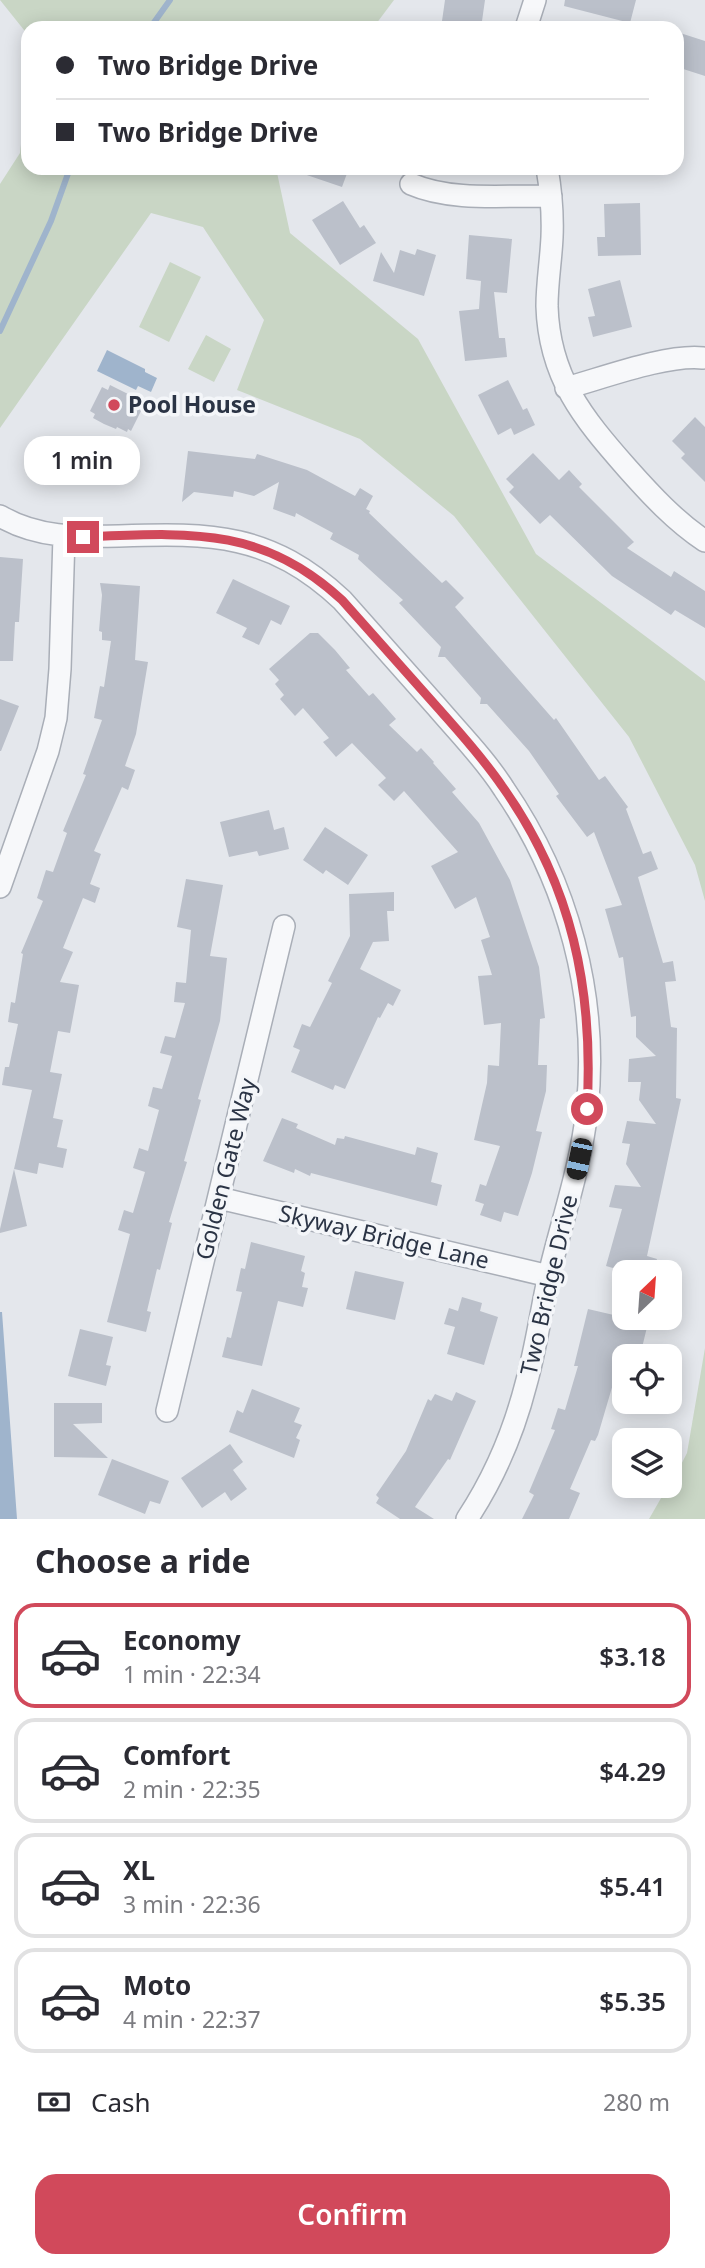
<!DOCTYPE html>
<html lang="en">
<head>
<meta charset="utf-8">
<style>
	body { margin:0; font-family:"Noto Sans",sans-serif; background:#f2f2f3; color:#2b2b33; height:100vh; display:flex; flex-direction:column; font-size:26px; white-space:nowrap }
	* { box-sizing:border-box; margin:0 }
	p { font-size:23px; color:#7c7c81 }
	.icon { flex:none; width:38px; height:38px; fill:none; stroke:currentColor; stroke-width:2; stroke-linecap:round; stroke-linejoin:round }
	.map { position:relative; height:1519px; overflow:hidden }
	.details { display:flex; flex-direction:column; background:#fff; flex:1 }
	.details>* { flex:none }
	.guide { position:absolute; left:21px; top:21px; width:663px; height:154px; border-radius:21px; box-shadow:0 4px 18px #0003; display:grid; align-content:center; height:154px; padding:0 35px; background:#fff }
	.needle { width:46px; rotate:25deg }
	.controls { position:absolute; left:612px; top:1260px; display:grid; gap:14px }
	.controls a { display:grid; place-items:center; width:70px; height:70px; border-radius:14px; background:#fff; box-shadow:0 4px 18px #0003; font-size:35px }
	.end { position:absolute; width:32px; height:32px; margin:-16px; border:9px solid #d1495b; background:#fff; box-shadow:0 0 0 4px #fff }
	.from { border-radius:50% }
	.bubble { position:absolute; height:49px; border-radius:21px; background:#fff; box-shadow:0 4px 18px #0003; font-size:23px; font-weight:600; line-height:49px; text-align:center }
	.car { position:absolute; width:21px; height:42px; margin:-21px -10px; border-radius:9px; box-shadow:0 0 5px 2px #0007; background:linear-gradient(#222 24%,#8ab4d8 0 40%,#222 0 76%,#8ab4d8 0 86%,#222 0) }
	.guide b { display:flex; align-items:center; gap:24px; height:66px; font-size:26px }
	.guide b+b { border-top:2px solid #e1e1e2 }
	.guide i { width:18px; height:18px; background:#2b2b33 }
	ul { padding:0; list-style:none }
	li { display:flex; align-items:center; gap:21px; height:105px; margin:0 14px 10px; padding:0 21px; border:4px solid #e1e1e2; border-radius:21px }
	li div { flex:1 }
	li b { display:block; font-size:26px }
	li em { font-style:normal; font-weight:600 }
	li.on { border-color:#d1495b }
	li>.icon { width:63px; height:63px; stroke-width:1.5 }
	h2 { padding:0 35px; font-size:32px; line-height:84px }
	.pay { display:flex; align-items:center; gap:18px; height:77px; padding:0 35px; font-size:26px }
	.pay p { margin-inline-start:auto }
	.action { display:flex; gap:14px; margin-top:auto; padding:14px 35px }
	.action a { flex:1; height:80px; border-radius:21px; background:#d1495b; color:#fff; font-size:28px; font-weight:600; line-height:80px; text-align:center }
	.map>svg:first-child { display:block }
	.green { fill:#c9d6c5 }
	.water { fill:#9fb4cc }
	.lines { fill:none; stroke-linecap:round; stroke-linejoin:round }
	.stream { stroke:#9fb4cc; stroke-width:6 }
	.building { fill:#bbc0ca }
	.minor-casing { stroke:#a9aeb7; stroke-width:24 }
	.minor { stroke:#f7f8fa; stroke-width:21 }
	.route { stroke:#d1495b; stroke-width:9 }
	.poi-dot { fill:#d1495b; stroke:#f4f6f9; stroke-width:2.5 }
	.labels { text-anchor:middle; stroke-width:7; stroke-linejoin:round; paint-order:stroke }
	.poi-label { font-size:23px; font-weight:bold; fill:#2b3445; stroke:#f4f6f9; text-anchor:start }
	.street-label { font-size:23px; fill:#2b3445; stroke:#f4f6f9 }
</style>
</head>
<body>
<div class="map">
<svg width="705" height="1519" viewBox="0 0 705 1519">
	<rect width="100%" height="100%" fill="#e4e7ec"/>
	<!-- green -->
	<path class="green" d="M0 0H394L373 28H28V35Z
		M28 82V168H276L290 233 418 339 536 554 705 681V901L695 865 629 737 454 516 360 439 237 390 264 320 203 227 151 213 0 428V184L20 153Z
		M170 262 201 277 169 342 139 327Z
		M206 335 231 349 214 382 188 369Z
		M705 1348V1519H649L668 1486H670L687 1453Z"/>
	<!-- water -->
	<path class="water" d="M107 350 145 369V372L157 378 151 392 138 386 136 390 97 371Z
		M0 1312H2L17 1519H0Z"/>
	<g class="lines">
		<!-- stream -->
		<path class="stream" d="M150 28 170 0
			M0 331 51 221 70 168"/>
	</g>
	<!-- building -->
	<path class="building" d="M445 0H485L481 28H441Z
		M565 0H636L630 23 564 6Z
		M677 32 705 41V76L677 67Z
		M295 168H349L342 187 295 171Z
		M343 201 360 228 364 225 376 243 340 265 312 220Z
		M640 203 641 255 598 256 597 237H605L604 204Z
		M469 235 512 239 507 293 494 292 499 338H505L507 357 465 361 459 311 479 309 481 281 466 279Z
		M417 249 436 255 424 296 373 281 381 252 394 273 400 250 415 255Z
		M620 280 632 327 593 337 588 317 595 316 588 289Z
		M508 380 523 410 527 408 535 425 514 435 511 428 498 435 478 395Z
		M110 385 130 395 127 402 142 409 131 431 128 429 127 432 117 427 116 429 104 424 93 418 95 414 90 411 102 387 108 390Z
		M695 417 705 427V482L681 458 685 454 672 441Z
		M188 451 255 459 257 454 307 470 355 496 360 488 373 496 366 509 370 511 369 513 442 583 446 580 464 598 455 607 554 720 556 718 599 780 605 776 628 807 626 809 643 854 651 851 658 869 638 877 663 963 673 961 676 981 665 982 671 1027 677 1028 676 1098 681 1099 647 1256 657 1259 653 1272H627L606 1266 622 1209 609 1207 615 1185 641 1187 626 1164 630 1144 622 1143 627 1121 656 1124 639 1100 641 1082H628L629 1059 656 1056 636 1037V1016L631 1017 623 957 619 958 605 909 622 905 594 832 587 837 556 796 559 794 529 751 487 704H480L481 698 445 657H438L441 647 399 603 403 600 358 559 359 555 330 539 333 533 296 513 295 517 273 509 279 482 254 496 234 491 233 497 194 492 182 502Z
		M533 453 559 480 569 470 582 484 579 487 634 542 627 548 671 577 674 571 705 591V628L675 610 671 615 612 576 550 515 540 524 509 492 514 487 506 479Z
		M0 557 23 559 19 622H15L13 661H0Z
		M233 579 290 606 281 625 271 620 259 645 242 637 247 628 216 613Z
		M100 583 140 586 135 660 148 662 136 734 125 766 135 770 128 790 122 787 94 851 101 854 90 884 100 888 95 903 83 898 63 948 73 952 60 982 79 985 70 1033 58 1031 50 1072 62 1074 53 1118 63 1120 57 1147 67 1149 63 1168 39 1163 37 1174 14 1169 32 1090 2 1085 5 1067H9L18 1024 8 1022 11 1002 15 1003 23 954 21 953 43 901 37 898 46 870 53 872 67 833 63 831 86 775 83 774 102 720 94 718 100 686 104 687 111 641 102 640V632L99 631 102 595Z
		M310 633H318L335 650 350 668 346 670 369 696 373 693 396 719 389 725 417 752 421 748 434 762 433 763 456 789 452 792 479 823 510 880 539 967 545 1018 540 1019 538 1065H547L546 1091 536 1131 542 1132 532 1173 518 1216 504 1212 501 1222 480 1215 484 1204 475 1201 480 1184 486 1186 500 1146 474 1140 487 1083 488 1065 499 1066 501 1023 484 1025 478 976 492 975 481 940 490 937 476 897 455 909 431 866 458 852 404 791 394 801 378 785 386 778 352 743 336 757 323 742 329 738 303 708 295 716 280 699 284 695 275 684 279 680 269 669Z
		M0 699 19 706 1 751H0Z
		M269 810 274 830 284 827 289 849 259 856 257 851 229 857 220 822Z
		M325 827 368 855 348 885 326 870 323 874 303 860Z
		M186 879 223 885 210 956 227 958 220 1021 198 1099 201 1100 184 1161 187 1162 169 1222 172 1223 160 1270 157 1269 147 1311 151 1312 146 1332 107 1322 130 1234 118 1230 124 1210 133 1213 145 1172 133 1168 139 1148 148 1151 159 1110 148 1106 153 1087 162 1089 172 1056 160 1053 165 1036 175 1038 185 1003 174 1002 176 982 186 983 191 930 177 927Z
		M394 892V911H387L389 941 373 942 360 969 401 990 393 1006 388 1003 380 1018 378 1017 345 1089 335 1085 333 1090 291 1072 300 1050 293 1047 302 1024 310 1027 332 983 328 981 350 936 349 894Z
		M282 1118 298 1124 296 1128 335 1145 337 1138 344 1139 345 1136 415 1155 417 1147 438 1153 431 1182 442 1185 437 1206 311 1173 310 1176 295 1169 294 1173 263 1161Z
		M14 1169 27 1226 0 1233V1229Z
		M251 1242 305 1256 301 1271 305 1273 302 1287 308 1288 303 1307 278 1301 262 1366 222 1357 227 1337 231 1338 242 1292 236 1291 241 1268 245 1269Z
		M355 1271 404 1282 395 1320 346 1309Z
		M462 1297 482 1303 480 1311 498 1317 484 1365 447 1354 455 1327 444 1324 449 1308 458 1311Z
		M588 1309 648 1323 640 1356H625V1368L618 1367 598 1435 595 1441 591 1440 570 1489 580 1493 569 1519H522L534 1495 529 1492 555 1430 551 1429 558 1408 565 1410 578 1366H574Z
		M80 1329 113 1337 106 1365 111 1366 106 1386 68 1376Z
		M252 1389 300 1408 294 1422 302 1425 296 1438 300 1440 294 1458 229 1432 237 1410 243 1413Z
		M456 1392 476 1401 450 1460 448 1459 415 1507 434 1519H400L376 1503 379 1498 376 1495 406 1451 428 1399 431 1401 435 1394 452 1401Z
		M54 1403H102V1423L73 1424 108 1458 54 1457Z
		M230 1444 243 1462 233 1470 247 1489 231 1501 225 1492 202 1508 181 1478Z
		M112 1459 169 1481 160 1504 150 1501 145 1514 98 1495Z"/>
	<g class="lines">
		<!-- minor casing -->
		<g class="minor-casing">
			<path id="minor" d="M526 28 535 0
				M547 168C551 191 553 213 552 237 551 260 547 283 547 306 549 377 583 418 627 468 651 495 675 521 705 541
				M411 184C452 202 507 195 551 196
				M566 388C603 378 666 354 703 358
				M0 516C37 538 77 537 119 536 212 533 270 533 342 600 374 636 405 671 437 707 460 734 485 759 504 789 568 882 599 997 587 1110 581 1166 562 1220 549 1275 541 1311 536 1348 526 1384 514 1431 494 1478 467 1519
				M0 887 48 751 56 718 60 669 64 536
				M219 1198 549 1276
				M167 1411 284 926"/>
		</g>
		<!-- minor -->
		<use href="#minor" class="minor"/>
	</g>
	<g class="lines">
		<!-- route -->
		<path class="route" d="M83 537C186 533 261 525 342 600 374 636 406 672 438 708 460 733 483 758 502 786 572 884 594 990 587 1109"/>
	</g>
	<!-- markers -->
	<circle class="poi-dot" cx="114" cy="405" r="7"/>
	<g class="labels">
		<!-- poi labels -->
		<g class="poi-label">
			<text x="128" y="413">Pool House</text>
		</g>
		<!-- street labels -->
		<g class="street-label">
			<text transform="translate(226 1169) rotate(-76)" y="8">Golden Gate Way</text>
			<text transform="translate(384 1237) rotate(13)" y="8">Skyway Bridge Lane</text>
			<text transform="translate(549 1285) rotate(-77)" y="8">Two Bridge Drive</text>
		</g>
	</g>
</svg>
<div class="controls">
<a><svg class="needle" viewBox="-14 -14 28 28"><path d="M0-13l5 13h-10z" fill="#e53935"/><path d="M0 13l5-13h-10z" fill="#7c7c81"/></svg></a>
<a><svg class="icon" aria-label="locate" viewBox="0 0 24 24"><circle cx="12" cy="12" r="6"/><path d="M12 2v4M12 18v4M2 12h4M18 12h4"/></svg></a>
<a><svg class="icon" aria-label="layers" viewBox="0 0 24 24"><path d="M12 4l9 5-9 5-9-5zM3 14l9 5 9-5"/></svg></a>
</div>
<i class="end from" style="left:587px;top:1109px"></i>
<i class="end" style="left:83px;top:537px"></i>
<div class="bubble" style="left:24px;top:436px;width:116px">1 min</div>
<i class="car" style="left:579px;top:1159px;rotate:192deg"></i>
<div class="guide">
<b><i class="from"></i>Two Bridge Drive</b>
<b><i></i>Two Bridge Drive</b>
</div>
</div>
<section class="details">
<h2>Choose a ride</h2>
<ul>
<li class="on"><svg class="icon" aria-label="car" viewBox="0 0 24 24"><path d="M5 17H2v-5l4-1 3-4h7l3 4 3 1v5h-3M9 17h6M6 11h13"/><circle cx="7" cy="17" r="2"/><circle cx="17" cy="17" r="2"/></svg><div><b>Economy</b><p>1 min · 22:34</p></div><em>$3.18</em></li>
<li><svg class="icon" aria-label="car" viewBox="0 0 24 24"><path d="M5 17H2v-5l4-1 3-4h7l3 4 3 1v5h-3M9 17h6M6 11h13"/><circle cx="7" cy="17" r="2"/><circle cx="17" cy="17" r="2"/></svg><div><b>Comfort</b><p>2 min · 22:35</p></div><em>$4.29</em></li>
<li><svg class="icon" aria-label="car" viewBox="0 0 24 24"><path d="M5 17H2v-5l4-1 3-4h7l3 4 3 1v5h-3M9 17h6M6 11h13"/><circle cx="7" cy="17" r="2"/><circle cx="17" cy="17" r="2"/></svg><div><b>XL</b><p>3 min · 22:36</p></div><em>$5.41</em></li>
<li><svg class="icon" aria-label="car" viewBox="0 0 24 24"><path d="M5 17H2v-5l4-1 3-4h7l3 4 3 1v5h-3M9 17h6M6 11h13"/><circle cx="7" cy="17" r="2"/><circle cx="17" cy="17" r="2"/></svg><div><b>Moto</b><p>4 min · 22:37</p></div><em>$5.35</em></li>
</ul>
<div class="pay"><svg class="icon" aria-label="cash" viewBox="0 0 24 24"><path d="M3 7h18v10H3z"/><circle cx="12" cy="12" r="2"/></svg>Cash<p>280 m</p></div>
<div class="action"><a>Confirm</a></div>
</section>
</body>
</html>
